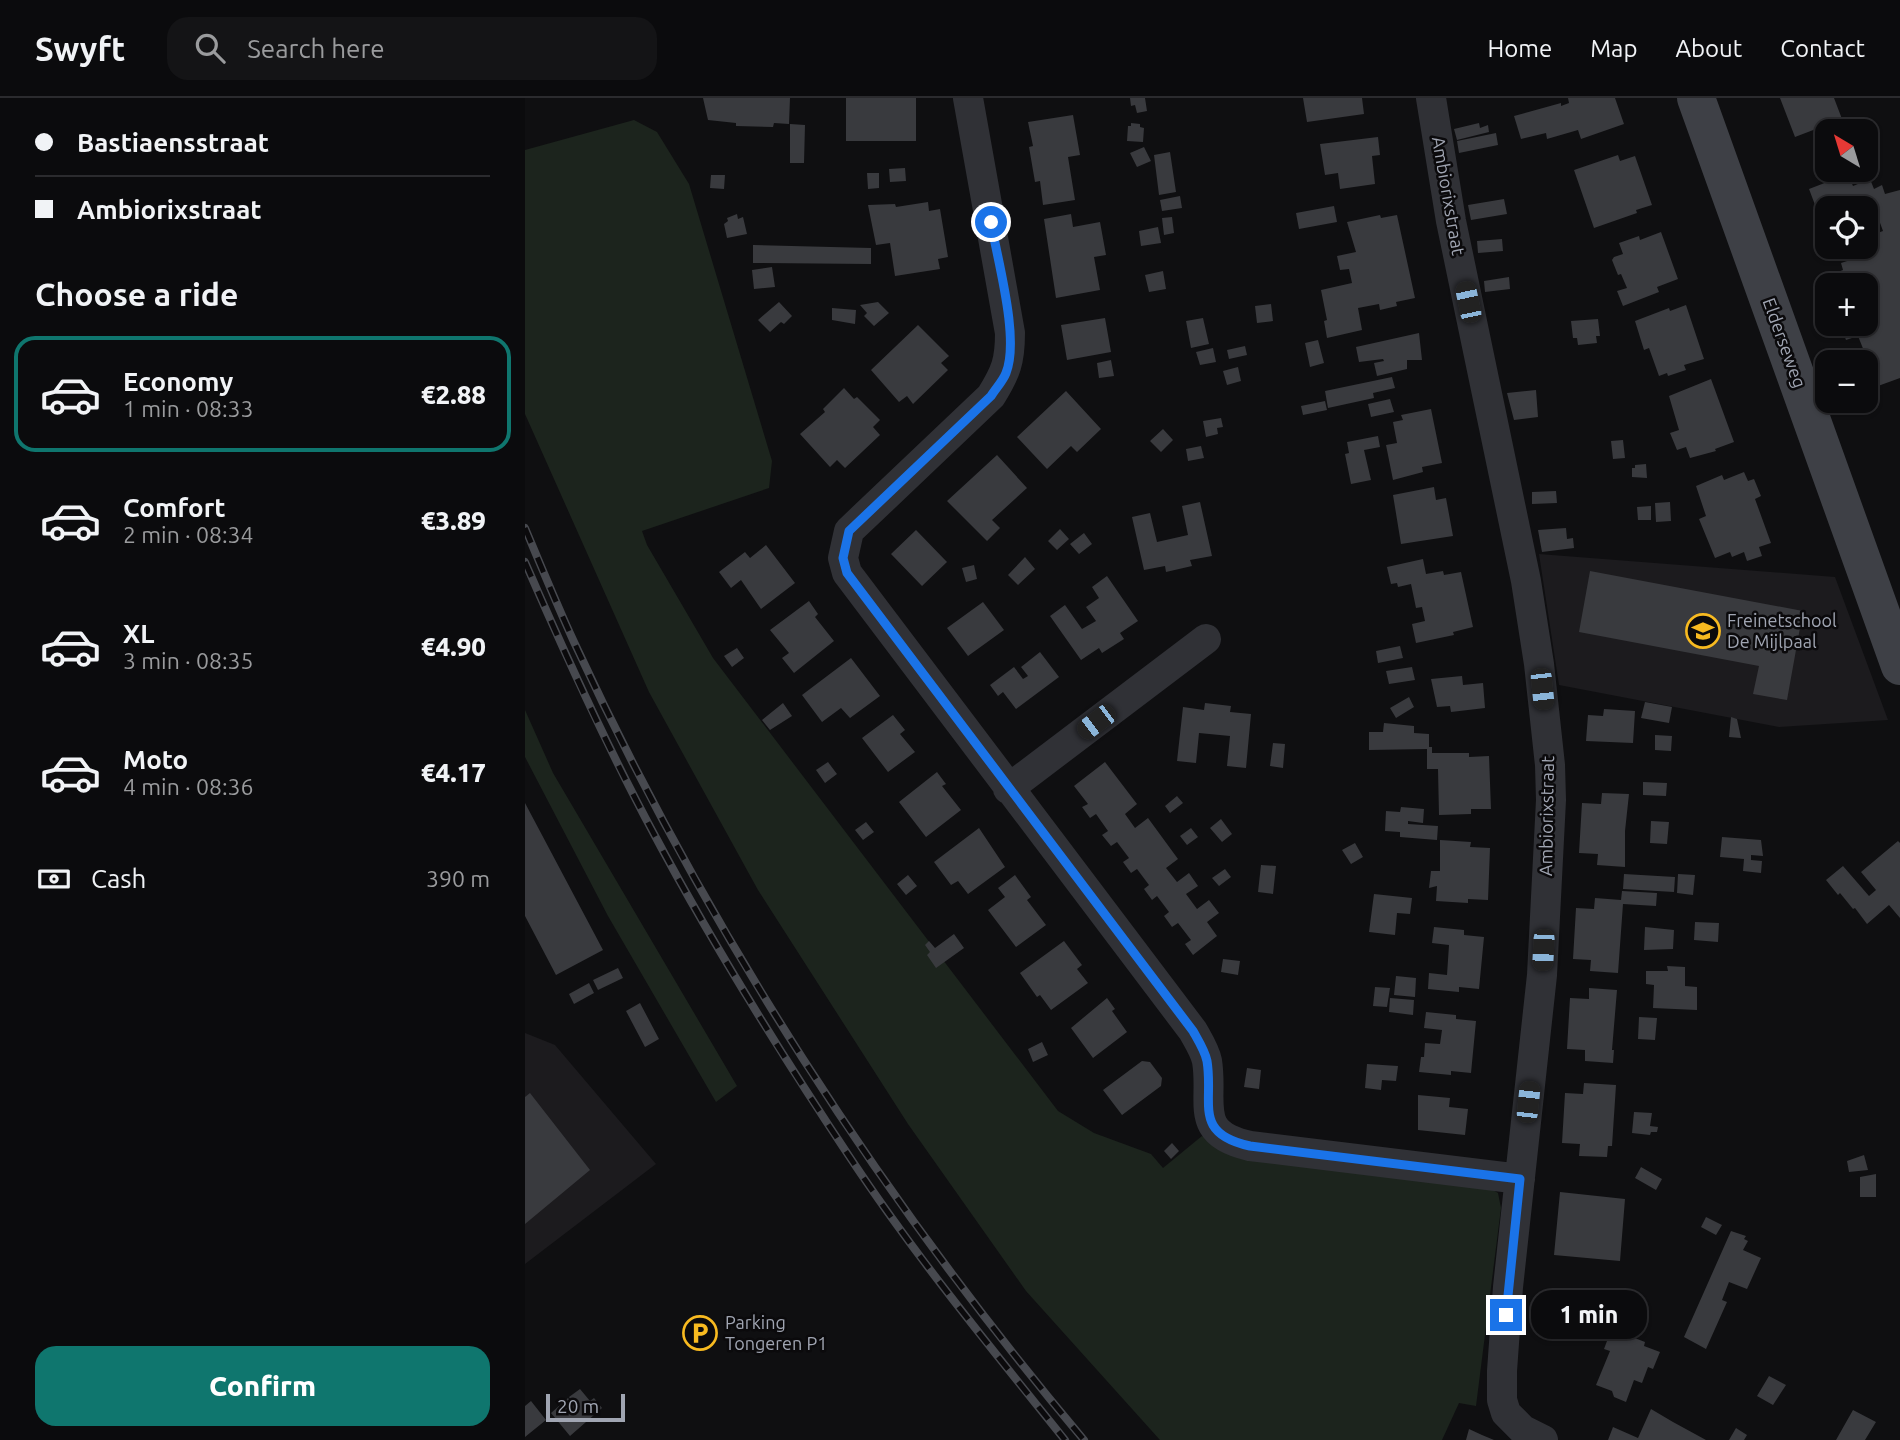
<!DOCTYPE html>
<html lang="en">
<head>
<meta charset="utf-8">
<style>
	body { margin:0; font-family:Ubuntu,sans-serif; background:#141416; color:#f1f3f6; height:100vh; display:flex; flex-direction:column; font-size:26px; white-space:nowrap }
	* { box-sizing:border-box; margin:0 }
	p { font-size:23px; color:#9a9b9d }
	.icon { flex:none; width:38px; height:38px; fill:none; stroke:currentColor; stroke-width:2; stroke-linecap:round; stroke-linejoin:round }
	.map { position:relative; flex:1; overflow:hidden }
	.drawer { display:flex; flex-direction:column; background:#0b0b0d; width:525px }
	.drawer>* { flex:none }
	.top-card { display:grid; align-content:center; height:154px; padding:0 35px; background:#0b0b0d }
	.needle { width:46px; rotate:322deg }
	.controls { position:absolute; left:1290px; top:21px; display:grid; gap:14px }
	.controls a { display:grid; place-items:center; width:63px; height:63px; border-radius:14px; background:#0b0b0d; box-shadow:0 2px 5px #0004,0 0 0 2px #2b2b2e; font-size:35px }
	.scale { position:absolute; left:21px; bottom:18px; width:79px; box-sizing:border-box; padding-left:7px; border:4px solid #a0a5b2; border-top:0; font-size:19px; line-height:24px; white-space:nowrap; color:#a0a5b2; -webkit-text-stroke:5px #0b0a0c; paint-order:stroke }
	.end { position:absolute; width:32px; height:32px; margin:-16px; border:9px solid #1a73e8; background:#fff; box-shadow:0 0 0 4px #fff }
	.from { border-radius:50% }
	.bubble { position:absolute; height:49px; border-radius:21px; background:#0b0b0d; box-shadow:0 2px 5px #0004,0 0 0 2px #2b2b2e; font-size:23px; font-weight:800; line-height:49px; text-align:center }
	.car { position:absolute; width:21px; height:42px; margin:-21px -10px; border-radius:9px; box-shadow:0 0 5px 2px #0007; background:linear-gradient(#222 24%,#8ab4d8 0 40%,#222 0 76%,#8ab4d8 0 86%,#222 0) }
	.top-card b { display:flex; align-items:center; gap:24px; height:66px; font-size:26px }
	.top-card b+b { border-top:2px solid #2b2b2e }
	.top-card i { width:18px; height:18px; background:#f1f3f6 }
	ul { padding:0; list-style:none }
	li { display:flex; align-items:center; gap:21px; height:116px; margin:0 14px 10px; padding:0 21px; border:4px solid transparent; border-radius:21px }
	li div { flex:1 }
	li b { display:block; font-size:26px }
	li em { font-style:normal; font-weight:800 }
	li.on { border-color:#0f766e }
	li>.icon { width:63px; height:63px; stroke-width:1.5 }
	h2 { padding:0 35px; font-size:32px; line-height:84px }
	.pay { display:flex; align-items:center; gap:18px; height:77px; padding:0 35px; font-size:26px }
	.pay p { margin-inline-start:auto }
	.primary-button { display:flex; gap:14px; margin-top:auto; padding:14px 35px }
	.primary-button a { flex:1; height:80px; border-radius:21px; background:#0f766e; color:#fff; font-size:28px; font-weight:800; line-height:80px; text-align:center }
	header { display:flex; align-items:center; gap:42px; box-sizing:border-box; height:98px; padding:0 35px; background:#0b0b0d; border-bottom:2px solid #2b2b2e }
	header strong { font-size:33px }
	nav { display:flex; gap:38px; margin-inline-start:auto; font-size:24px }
	.search { width:490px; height:63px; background:#141416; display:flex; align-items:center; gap:18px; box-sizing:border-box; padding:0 24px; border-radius:21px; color:#9a9b9d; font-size:26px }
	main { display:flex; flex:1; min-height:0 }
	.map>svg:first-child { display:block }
	.built { fill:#1c1b1e }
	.green { fill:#1c241d }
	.building { fill:#393a3e }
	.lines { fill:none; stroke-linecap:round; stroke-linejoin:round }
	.street { stroke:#303136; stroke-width:30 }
	.secondary { stroke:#3e4046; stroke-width:38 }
	.rail-casing { stroke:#47494f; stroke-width:8 }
	.rail { stroke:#0b0a0c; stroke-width:5; stroke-dasharray:16; stroke-linecap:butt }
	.route { stroke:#1a73e8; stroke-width:9 }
	.labels { text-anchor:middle; stroke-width:5; stroke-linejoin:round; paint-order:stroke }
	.street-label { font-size:18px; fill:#a0a5b2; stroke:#0b0a0c }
	.poi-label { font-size:18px; fill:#a0a5b2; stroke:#0b0a0c; text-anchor:start }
</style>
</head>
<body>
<header>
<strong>Swyft</strong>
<div class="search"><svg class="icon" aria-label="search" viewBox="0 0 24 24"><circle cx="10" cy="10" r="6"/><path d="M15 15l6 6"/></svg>Search here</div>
<nav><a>Home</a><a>Map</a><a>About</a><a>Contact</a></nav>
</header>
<main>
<section class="drawer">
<div class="top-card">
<b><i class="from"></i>Bastiaensstraat</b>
<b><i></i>Ambiorixstraat</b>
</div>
<h2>Choose a ride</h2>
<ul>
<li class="on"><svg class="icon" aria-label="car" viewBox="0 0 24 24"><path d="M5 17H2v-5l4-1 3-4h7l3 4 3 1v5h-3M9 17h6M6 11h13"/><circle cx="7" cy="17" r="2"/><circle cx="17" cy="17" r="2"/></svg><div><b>Economy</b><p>1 min · 08:33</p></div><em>€2.88</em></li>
<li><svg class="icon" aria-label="car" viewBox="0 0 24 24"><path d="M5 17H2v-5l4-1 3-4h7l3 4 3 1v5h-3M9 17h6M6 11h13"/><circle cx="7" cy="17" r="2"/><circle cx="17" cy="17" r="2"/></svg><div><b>Comfort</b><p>2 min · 08:34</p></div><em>€3.89</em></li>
<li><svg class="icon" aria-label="car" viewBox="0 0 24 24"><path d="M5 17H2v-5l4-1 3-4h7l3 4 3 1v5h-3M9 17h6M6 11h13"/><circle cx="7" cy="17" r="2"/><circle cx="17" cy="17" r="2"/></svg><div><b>XL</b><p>3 min · 08:35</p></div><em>€4.90</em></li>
<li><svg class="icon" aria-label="car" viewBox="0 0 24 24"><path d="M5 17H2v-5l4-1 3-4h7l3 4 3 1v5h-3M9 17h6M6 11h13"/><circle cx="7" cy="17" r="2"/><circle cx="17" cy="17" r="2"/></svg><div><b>Moto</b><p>4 min · 08:36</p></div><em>€4.17</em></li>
</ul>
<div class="pay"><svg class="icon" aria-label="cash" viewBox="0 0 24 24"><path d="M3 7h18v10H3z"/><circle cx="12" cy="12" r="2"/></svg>Cash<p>390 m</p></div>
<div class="primary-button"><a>Confirm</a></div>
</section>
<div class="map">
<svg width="1375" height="1342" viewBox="0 0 1375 1342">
	<rect width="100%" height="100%" fill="#0f0f11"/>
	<!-- built -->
	<path class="built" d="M1014 456 1310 479 1363 622 1254 629 1034 587Z
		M0 935 30 947 131 1066 0 1166Z"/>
	<!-- green -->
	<path class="green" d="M109 22 132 34 164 86 247 363 244 390 117 433 122 447 188 560 533 1013 569 1035 626 1056 638 1070 677 1038 700 1053 955 1085 973 1095 976 1110 951 1308 934 1305 917 1342H635L501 1193 383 1026 233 792 124 594 0 316V52Z
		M0 612 28 675 212 988 191 1004 83 818 0 659Z"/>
	<!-- building -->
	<path class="building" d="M178 0H265L264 26 249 25 248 29 211 28V25L183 22Z
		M321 0H391V43H321Z
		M605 0H620L622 13 612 15 610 7 606 8Z
		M778 0H837L839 16 782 24Z
		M1043 0H1090L1099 26 1056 41 1053 32 1022 41 1021 35 996 41 989 18 1036 5V8L1044 5Z
		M1255 0H1309L1317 21 1270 39Z
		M548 17 555 57 543 59 550 102 518 107 515 83 510 84 504 49 508 48 503 24Z
		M606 25 615 26V29L619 30 618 44 602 43 603 28H606Z
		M954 25 955 30 963 27 964 34 932 42 929 31Z
		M265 26 280 27 279 65H265Z
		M971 35 973 47 934 55 932 43Z
		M853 39 855 57 847 58 850 86 815 91 813 75 800 77 795 46Z
		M619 49 626 63 612 69 605 55Z
		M645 54 651 94 634 97 629 57Z
		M1093 57 1095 63 1110 58 1127 107 1111 112 1112 115 1069 130 1049 72Z
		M380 70 381 83 365 84 364 71Z
		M342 75H354V90L343 91Z
		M1323 76 1328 88 1345 81 1349 91 1357 87 1360 96 1375 92V280L1353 288 1333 238 1321 242 1315 226H1340V187H1301L1298 180 1318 172 1316 165 1350 154 1344 138 1358 133 1346 100 1319 110H1302V117L1295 120 1284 91Z
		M186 77H200L199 91 185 90Z
		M655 98 657 110 637 113 635 102Z
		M979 101 982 116 946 122 943 107Z
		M403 104 404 113 415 111 423 159 413 161 415 171 370 178 365 145 351 147 343 107 370 106 371 109Z
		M809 108 812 124 774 131 771 115Z
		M212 116 213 121 218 119 222 136 202 140 199 126 203 123 202 120Z
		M546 116 548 129 575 124 581 157 569 159 575 192 531 200 519 121Z
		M855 117 856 120 872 117 890 200 871 204 872 208 855 212 854 206 833 210 837 232 802 240 799 223 802 222 796 192 827 185 824 171 815 172 812 158 831 154 822 124Z
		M647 119 649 135 639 137 637 120Z
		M633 129 636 145 616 148 614 133Z
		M1136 134 1153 181 1132 189 1134 194 1098 208 1092 193 1102 190 1096 176 1093 177 1087 162 1089 159 1098 156 1094 145 1114 138 1115 142Z
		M977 141 978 153 953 155 952 143Z
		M228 147 346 150V166L228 165Z
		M247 169 250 189 229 191 227 172Z
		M638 173 641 191 624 194 620 177Z
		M984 179 985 191 960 194 959 183Z
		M254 204 267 218 259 226 256 224 245 234 233 222Z
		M353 204 364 215 349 228 339 218 342 215 335 207Z
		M746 206 748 223 732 225 730 208Z
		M1161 207 1179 261 1159 267 1161 272 1143 278 1142 275 1134 278 1124 250 1119 252 1110 223 1144 210 1145 213Z
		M307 210 331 212 330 226 307 222Z
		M580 220 586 254 542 262 536 227Z
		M678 220 684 246 666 250 661 223Z
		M1073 221 1075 238H1071L1072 245 1053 247 1052 240H1048L1046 223Z
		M393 227 424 258 416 265 423 272 388 306 382 298 374 304 346 272Z
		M894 235 897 262H882V271L852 278 849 265 859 263 858 261 834 264 831 249Z
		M793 242 799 265 785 269 780 245Z
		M720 248 722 257 704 261 702 252Z
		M688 250 691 264 675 267 671 254Z
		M586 262 589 278 574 280 572 265Z
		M713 269 716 283 702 287 698 273Z
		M867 279 870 290 848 295 849 300 803 310 800 293Z
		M1186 281 1209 344 1190 351 1191 353 1165 360 1161 349 1152 352 1145 335 1154 332 1144 298Z
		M319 290 329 301 332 299 355 322 348 329 355 337 320 370 312 362 305 369 275 336 300 314 298 311Z
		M1011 292 1013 319 989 322 982 295Z
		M541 293 576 331 552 354 546 348 522 371 492 339Z
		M865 301 869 314 846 319 843 306Z
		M800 303 802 312 778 317 776 308Z
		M906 311 917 365 897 369 898 374 868 382 861 347 872 345 868 324 878 322 876 317Z
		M696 320 698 329 692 330 693 336 681 339 678 323Z
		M638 331 648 342 636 354 625 343Z
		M853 338 855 349 839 352 846 382 826 386 820 356 824 355 822 344Z
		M1098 342 1100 360 1088 361 1086 343Z
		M676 348 679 360 663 363 661 351Z
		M472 357 502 390 467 422 475 430 462 443 422 403Z
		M1121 366 1122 380 1107 379V370H1110V367Z
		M1219 374 1223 383 1229 381 1236 398 1230 401 1246 445 1234 449 1237 458 1222 463 1219 454 1207 459 1205 454 1190 460 1174 421 1181 418 1171 388 1197 377 1199 382Z
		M909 389 911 402 921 400 928 438 876 446 868 397Z
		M1031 393 1032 405 1007 406V394Z
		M675 404 687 458 665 462 667 468 641 474 640 468 619 472 607 419 625 415 632 444 663 437 657 408Z
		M1145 404 1146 423 1131 424 1130 405Z
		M1126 408V422H1113L1112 409Z
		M1041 430 1042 441 1048 440 1049 450 1017 454 1013 432Z
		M535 431 544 441 532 452 523 443Z
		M391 432 422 464 397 488 366 456Z
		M559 435 567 446 554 456 545 446Z
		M241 447 270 485 236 511 216 482 206 490 194 474 220 454 225 460Z
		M500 459 510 471 493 487 483 477Z
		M898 461 901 476 918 473 919 477 936 474 948 529 928 534 929 537 891 545 887 526 900 523 897 509 891 510 886 486 873 489 872 485 866 486 862 469Z
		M449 467 452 481 441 484 437 470Z
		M1065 473 1278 513 1262 602 1228 596 1234 568 1054 534Z
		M582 478 613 523 595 535 599 541 577 555 574 550 556 562 525 518 540 507 557 531 571 523 561 509 574 500 567 489Z
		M284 503 293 516 290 519 309 543 269 575 257 560 264 555 245 532Z
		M458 504 479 532 443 558 422 530Z
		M875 548 878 560 853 565 851 553Z
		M212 550 219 560 207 569 199 558Z
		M515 554 534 579 491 611 478 594 473 598 465 587 489 569 498 581 503 578 496 569Z
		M326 560 355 598 325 620 316 610 297 624 277 597Z
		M887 569 890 582 864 586 861 573Z
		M937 578 938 587 958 585 960 610 926 614 925 608 912 609 906 581Z
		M884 599 889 609 871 620 865 610Z
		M1120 604 1147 609 1144 625 1116 620Z
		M258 605 267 618 245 632 237 622Z
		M680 605 706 608 705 614 726 616 721 670 702 668 705 638 674 635 671 665 652 663 658 609 679 612Z
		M1079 611 1110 613 1108 645 1061 643 1063 617 1078 618Z
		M368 617 380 632 375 636 390 654 363 674 337 640Z
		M1206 619 1212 621 1216 640 1204 639Z
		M859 625 889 628V635L904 636V649H907V655H944V659L964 658 966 711H946V716L914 717 913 671H902V651L844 652V634H858Z
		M1130 637 1147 638 1146 653 1130 652Z
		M748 645 760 646 758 670 745 668Z
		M303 664 312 676 300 685 291 672Z
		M580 664 612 706 600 716 610 730 623 720 653 761 641 770 652 784 664 775 673 788 661 796 672 811 684 802 694 815 682 824 692 838 668 857 660 846 666 842 653 825 647 829 639 818 644 814 632 798 627 802 619 791 624 787 612 771 606 775 598 764 604 760 592 744 586 748 577 737 583 733 571 716 565 720 557 709 563 706 549 688Z
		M412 674 421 686 417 688 436 712 401 739 374 704Z
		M1118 684 1142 685 1141 698 1118 697Z
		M1077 695 1104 696 1100 733V769L1072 767 1073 756 1054 755 1057 705 1076 706Z
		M652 698 658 705 645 715 640 708Z
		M0 705 78 852 31 877 0 818Z
		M876 709 899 711 898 725 883 723V726L913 728 912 742 875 739V734L860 733 861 713 875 714Z
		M696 721 707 736 697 744 685 730Z
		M1126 723 1144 724 1142 746 1125 745Z
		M341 724 349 734 338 742 330 732Z
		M454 730 480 769 443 796 433 783 426 787 409 764Z
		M666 730 673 739 662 747 655 738Z
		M1197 739 1236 742 1238 758 1226 757V762L1237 763 1236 775 1218 773 1219 761 1195 759Z
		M915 742 946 744 945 749 965 750 963 802 943 801V805L911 803 912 788 904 790 906 773H915Z
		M1373 743 1375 745V820L1364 807 1342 826 1330 810 1328 811 1315 795 1313 797 1301 782 1318 768 1344 798 1351 792 1336 774Z
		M830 745 838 759 826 766 817 752Z
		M736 767 751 768 748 796 733 794Z
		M700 771 706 779 694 788 687 780Z
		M1099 776 1150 779 1149 794 1098 791Z
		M1153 776 1170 777 1168 797 1152 795Z
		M383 777 392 788 381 797 372 786Z
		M490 777 506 799 502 802 521 827 491 849 463 812 480 799 473 790Z
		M1097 793 1132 795 1131 808 1098 806 1093 875 1065 873 1066 862 1048 861 1051 810 1069 811 1070 800 1096 802Z
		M849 796 887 800 885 816 872 815 870 837 844 834Z
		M1170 824 1194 825 1193 844 1169 842Z
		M909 829 939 832V837L959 839 954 891 934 889V894L903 891 904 875 922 877 924 847 907 845Z
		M1120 829 1149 832 1148 851 1119 852Z
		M429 836 439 850 411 870 402 857 405 854 400 847 404 843 410 850Z
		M539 843 557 867 552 871 563 885 526 912 515 897 512 899 495 875Z
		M698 861 715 863 713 877 696 874Z
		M1142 868 1160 869V888L1172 889V912L1128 910 1129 887 1121 886V873H1143Z
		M93 870 98 880 73 892 68 882Z
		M871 878 891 880 890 899 869 897Z
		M64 885 69 895 49 906 44 896Z
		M850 889 865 890 862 909 848 908Z
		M1064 890 1092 892 1087 952H1089L1088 965 1060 963V952L1042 951 1045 900 1064 901Z
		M582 900 590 911 587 913 602 934 568 960 546 930Z
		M865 900 889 902 888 917 864 914Z
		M115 905 134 941 120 949 101 913Z
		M901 914 931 917V921L951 923 946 975 926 973V977L894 974 896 959H899L900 945 915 946 917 932 899 930Z
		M1114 919 1132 920 1130 942 1113 941Z
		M517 944 523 957 508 964 503 951Z
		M617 963 625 964 637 980 636 988 597 1017 578 992Z
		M842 966 873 968 871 983 857 982 856 992 840 990Z
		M722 970 736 972 734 991 719 989Z
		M1059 985 1091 987 1087 1048H1083L1082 1059 1054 1058 1055 1046 1037 1045 1040 995 1058 996Z
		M5 995 65 1072 0 1126V999Z
		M893 997 925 1000 924 1009 943 1011 940 1037 893 1032Z
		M1109 1014 1127 1015 1125 1028 1133 1029 1132 1034H1126L1125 1037 1107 1035Z
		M647 1045 654 1053 646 1061 639 1053Z
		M1339 1057 1343 1072 1324 1074 1322 1063Z
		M1116 1069 1137 1081 1131 1092 1110 1080Z
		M1351 1076V1099H1335V1079Z
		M1035 1094 1100 1101 1095 1163 1029 1157Z
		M1181 1119 1197 1127 1191 1137 1176 1129Z
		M1206 1133 1221 1138 1219 1141 1223 1143 1218 1152 1236 1160 1222 1191 1204 1184 1197 1202 1202 1204 1181 1251 1159 1239Z
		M1085 1235 1101 1241 1102 1237 1120 1244 1119 1248 1135 1254 1128 1271 1123 1269 1117 1285 1109 1282 1101 1304 1089 1299 1087 1293 1071 1287 1085 1253 1079 1251Z
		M1244 1278 1261 1287 1248 1307 1232 1298Z
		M55 1291 65 1303 69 1300 77 1310 45 1338 26 1315 43 1300 53 1313 44 1299Z
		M6 1303 21 1322 0 1339V1308Z
		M1126 1311 1148 1324 1181 1342H1083L1088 1329 1113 1340Z
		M1328 1312 1351 1324 1340 1342H1311Z
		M1211 1330 1222 1337 1219 1342H1204Z
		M944 1331 957 1337 969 1342H941Z"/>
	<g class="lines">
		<!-- street -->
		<path class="street" d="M443 0 485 235C485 263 481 274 466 298L324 433 318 460 322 475 668 933C673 942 680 953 682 963 689 1005 667 1035 725 1048L995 1081
			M906 0 926 123 1001 483 1014 566 1025 667 1026 702 1017 877 983 1189 977 1273V1302L981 1315 998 1332 1018 1342
			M483 691 681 541"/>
		<!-- secondary -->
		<path class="secondary" d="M1171 0 1375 568"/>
		<!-- rail casing -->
		<g class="rail-casing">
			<path id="rail" d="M0 430C16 468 32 507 49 544 181 830 356 1101 559 1342
				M0 464C40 556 81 647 129 736 188 847 256 956 326 1061 391 1159 466 1250 540 1342"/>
		</g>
		<!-- rail -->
		<use href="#rail" class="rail"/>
	</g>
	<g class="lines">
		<!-- route -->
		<path class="route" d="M466 124C472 161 495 240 481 275 478 283 471 290 466 298L324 433 318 460 322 475 668 933C673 942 680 953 682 963 689 1005 667 1035 725 1048L995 1081 981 1217"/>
	</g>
	<!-- icons -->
	<defs>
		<g id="school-ring" transform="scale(1.75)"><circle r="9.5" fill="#0b0a0c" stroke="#f8ba20" stroke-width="1.5"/><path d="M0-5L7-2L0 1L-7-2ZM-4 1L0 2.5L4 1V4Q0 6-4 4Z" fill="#f8ba20"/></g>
		<g id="parking-ring" transform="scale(1.75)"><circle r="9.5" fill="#0b0a0c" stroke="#f8ba20" stroke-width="1.5"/><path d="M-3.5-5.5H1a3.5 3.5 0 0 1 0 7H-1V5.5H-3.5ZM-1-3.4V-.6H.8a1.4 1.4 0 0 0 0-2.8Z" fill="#f8ba20"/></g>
	</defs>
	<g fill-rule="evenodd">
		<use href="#school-ring" x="1178" y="533"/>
		<use href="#parking-ring" x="175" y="1235"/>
	</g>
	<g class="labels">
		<!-- street labels -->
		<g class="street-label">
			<text transform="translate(923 98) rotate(80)" y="6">Ambiorixstraat</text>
			<text transform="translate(1259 245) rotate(70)" y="6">Elderseweg</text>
			<text transform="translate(1022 718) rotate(-89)" y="6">Ambiorixstraat</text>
		</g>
		<!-- poi labels -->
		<g class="poi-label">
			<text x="1202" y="529">Freinetschool<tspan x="1202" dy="21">De Mijlpaal</tspan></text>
			<text x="200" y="1231">Parking<tspan x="200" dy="21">Tongeren P1</tspan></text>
		</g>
	</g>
</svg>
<div class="controls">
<a><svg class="needle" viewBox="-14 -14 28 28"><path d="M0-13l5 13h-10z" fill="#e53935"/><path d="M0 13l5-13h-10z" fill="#9a9b9d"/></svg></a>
<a><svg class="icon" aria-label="locate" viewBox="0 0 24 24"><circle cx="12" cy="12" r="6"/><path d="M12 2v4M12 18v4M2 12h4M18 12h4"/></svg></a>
<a>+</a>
<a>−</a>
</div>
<div class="scale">20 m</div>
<i class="end from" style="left:466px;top:124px"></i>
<i class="end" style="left:981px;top:1217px"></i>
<div class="bubble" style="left:1006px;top:1192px;width:116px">1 min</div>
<i class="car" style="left:943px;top:204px;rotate:348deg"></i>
<i class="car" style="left:1017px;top:591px;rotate:174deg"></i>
<i class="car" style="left:571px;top:624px;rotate:233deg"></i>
<i class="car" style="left:1018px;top:852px;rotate:183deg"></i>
<i class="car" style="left:1003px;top:1004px;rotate:6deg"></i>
</div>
</main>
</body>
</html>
